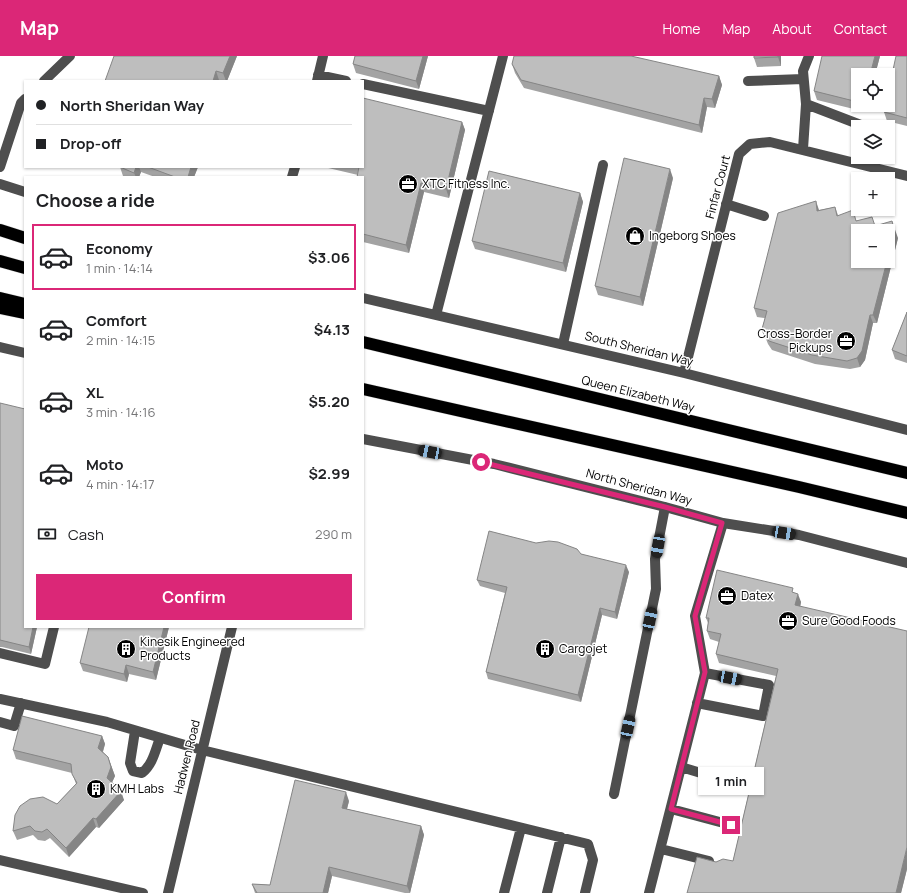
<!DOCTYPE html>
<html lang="en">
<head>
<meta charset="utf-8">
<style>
	body { margin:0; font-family:Manrope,sans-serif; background:#f6f6f6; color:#202124; height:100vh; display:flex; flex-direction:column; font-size:15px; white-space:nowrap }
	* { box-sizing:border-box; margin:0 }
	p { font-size:13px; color:#757577 }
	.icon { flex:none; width:22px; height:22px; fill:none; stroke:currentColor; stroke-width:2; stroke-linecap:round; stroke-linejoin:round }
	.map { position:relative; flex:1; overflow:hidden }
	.drawer { position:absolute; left:24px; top:120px; width:340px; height:452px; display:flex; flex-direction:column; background:#fff; border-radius:0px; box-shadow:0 1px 3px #0004 }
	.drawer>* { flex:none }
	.top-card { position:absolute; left:24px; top:24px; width:340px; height:88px; border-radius:0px; box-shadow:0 1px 3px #0004; display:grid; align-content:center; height:88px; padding:0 12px; background:#fff }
	.tools { position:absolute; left:851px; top:12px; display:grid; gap:8px }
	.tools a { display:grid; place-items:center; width:44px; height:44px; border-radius:0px; background:#fff; box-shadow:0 1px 3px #0004; font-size:20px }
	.end { position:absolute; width:18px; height:18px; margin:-9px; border:5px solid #db2777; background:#fff; box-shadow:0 0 0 2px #fff }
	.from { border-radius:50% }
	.bubble { position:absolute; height:28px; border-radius:0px; background:#fff; box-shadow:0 1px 3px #0004; font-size:13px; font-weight:700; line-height:28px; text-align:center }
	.car { position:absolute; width:12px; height:24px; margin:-12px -6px; border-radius:5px; box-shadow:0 0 3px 1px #0007; background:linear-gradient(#222 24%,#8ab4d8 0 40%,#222 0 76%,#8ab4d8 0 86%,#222 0) }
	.top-card b { display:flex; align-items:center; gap:14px; height:38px; font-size:15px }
	.top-card b+b { border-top:1px solid #e0e0e0 }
	.top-card i { width:10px; height:10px; background:#202124 }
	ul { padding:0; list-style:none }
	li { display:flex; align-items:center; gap:12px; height:66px; margin:0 8px 6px; padding:0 4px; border:2px solid transparent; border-radius:0px }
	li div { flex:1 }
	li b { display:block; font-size:15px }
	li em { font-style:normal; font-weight:700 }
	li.on { border-color:#db2777 }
	li>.icon { width:36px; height:36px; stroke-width:1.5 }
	h2 { padding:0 12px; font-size:18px; line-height:48px }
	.pay { display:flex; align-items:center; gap:10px; height:44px; padding:0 12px; font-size:15px }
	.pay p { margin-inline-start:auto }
	.button { display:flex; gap:8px; margin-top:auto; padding:8px 12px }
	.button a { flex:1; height:46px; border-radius:0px; background:#db2777; color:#fff; font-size:16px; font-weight:700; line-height:46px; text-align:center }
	header { display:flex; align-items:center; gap:24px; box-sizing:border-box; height:56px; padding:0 20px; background:#db2777; color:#fff }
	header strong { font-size:19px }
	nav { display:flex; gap:22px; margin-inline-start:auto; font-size:14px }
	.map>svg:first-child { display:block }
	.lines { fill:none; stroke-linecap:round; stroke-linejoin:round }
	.highway-casing { stroke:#dbdbdb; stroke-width:13 }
	.minor { stroke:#4e4e4e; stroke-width:10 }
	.highway { stroke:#000; stroke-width:12 }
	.wall { fill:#a3a3a3 }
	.shaded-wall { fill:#858585 }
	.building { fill:#bebebe; stroke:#858585 }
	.route { stroke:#db2777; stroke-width:5 }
	.labels { text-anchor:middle; stroke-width:3; stroke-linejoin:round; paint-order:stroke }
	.poi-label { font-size:12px; fill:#000; stroke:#fff; text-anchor:start }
	.street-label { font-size:12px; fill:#000; stroke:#fff }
</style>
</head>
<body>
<header>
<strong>Map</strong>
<nav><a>Home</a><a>Map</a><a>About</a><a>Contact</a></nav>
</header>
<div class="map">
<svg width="907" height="837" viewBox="0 0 907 837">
	<rect width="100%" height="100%" fill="#fff"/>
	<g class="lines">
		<!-- highway casing -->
		<g class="highway-casing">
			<path id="highway" d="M0 174 25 182
				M0 205 25 212
				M0 242 25 248
				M0 252 25 257
				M363 286 907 417
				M363 333 799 431 907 457"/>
		</g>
		<!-- minor -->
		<path class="minor" d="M318 19 346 25
			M44 25 70 0
			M317 25 323 0
			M748 25 803 23
			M363 28 489 55
			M806 48 866 71
			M803 93 806 48 803 15 809 0
			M0 111 21 47 25 43
			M292 121 295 111
			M0 128 25 136
			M726 148 764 160
			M363 242 684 317 907 374
			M436 259 503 0
			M563 288 603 109
			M0 291 25 297
			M684 317 739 98 750 88 770 86 907 120
			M363 383 494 408 665 451 723 467 799 479 907 507
			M0 597 45 608 54 571
			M0 643 107 666 202 694 588 788 593 804 585 837
			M697 647 763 660 769 629 705 617
			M0 666 14 670 21 647
			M135 675 130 707 133 715 142 717C153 708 155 695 160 682
			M681 711 744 730
			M614 738 656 533 655 503 665 451
			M671 753 731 769
			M661 793 709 805
			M0 804 143 837
			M168 837 232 571
			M504 837 521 772
			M547 837 561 781
			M649 837 705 617 695 560 723 467"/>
		<!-- highway -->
		<use href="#highway" class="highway"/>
	</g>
	<!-- wall -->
	<path class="wall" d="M237 0 227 25H222L219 24 105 25Z
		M355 0H428L419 33 356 17 353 8Z
		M781 0V10L757 11 754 2Z
		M880 0 875 19H858V49H868L866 56 817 44 814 35Z
		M907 0V70L887 65 884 56Z
		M512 8 719 20 722 29 715 52 707 51 702 77 524 32 515 17Z
		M462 66 465 74 449 142 424 136 409 197 363 186V121L358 119 324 111H363Z
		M120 111H198L194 121H155L141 116 139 121H125L123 120Z
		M673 122 643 250 598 239 595 230Z
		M580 137 583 146 566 216 475 193 472 185Z
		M835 151 838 159 875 170 898 182 877 267H873L865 304 860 311 850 313 815 308 772 294 768 288 762 273 765 262 757 261 754 252 819 154Z
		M907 256V307L895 303 892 294Z
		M0 347 25 571H37L31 598 2 591H0Z
		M581 498 629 516 617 563 602 559 581 646 488 623 486 616 505 537 480 530 477 524Z
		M795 537 801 546 800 550 907 813 901 837H687L716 806 733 805 776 620 719 607 716 598 719 586 710 583 707 575 708 567 706 562Z
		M169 571 156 624 129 618 127 626 83 615 80 607Z
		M102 680 105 688 103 696 108 701 115 720 112 726 124 744 99 772 96 771 69 801 50 782 45 785 38 784 33 779 17 784 13 775 57 748 76 728 72 717 16 703 13 694Z
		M349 745 347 753 421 770 424 779 410 837H405L332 820 328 837H255L252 828 270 829Z"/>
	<!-- shaded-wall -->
	<path class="shaded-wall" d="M230 0H237L227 25H226L223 17Z
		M423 0H428L419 33 416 25Z
		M778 0H781V10L778 1Z
		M875 0H880L875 19H870Z
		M216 15 219 24V25H213Z
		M719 20 722 29 715 52 712 43Z
		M704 42 707 51 702 77 699 69Z
		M864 49H868L866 56Z
		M462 66 465 74 449 142 446 133Z
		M136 111H139L141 116 139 121H136L134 117Z
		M191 111H198L194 121H188Z
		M670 113 673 122 643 250 640 241Z
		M421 127 424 136 409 197 406 189Z
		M580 137 583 146 566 216 563 207Z
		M816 145 819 154 820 163 817 155Z
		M892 165 898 182 877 267 873 259 887 205H888Z
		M870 259 873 267 865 304 860 311 857 302Z
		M626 509 629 516 617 563 615 556Z
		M798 538 801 546 799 558 795 549Z
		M600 552 602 559 581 646 578 639Z
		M33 571H37L31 598 29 591Z
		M164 571H169L156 624 153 616Z
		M126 609 129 618 127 626 124 618Z
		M102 680 105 688 101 701 98 692Z
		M108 701 115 720 110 731 107 722Z
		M121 735 124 744 99 772 96 763Z
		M346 736 349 745 345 760 342 752Z
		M93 762 96 771 69 801 66 792Z
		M421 770 424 779 410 837 407 830Z
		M907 791V813L901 837H896Z
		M329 811 332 820 328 837H323Z"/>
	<!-- building -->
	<path class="building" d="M114 0H230L223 17 216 15 213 25H105Z
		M355 0H423L416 25 353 8Z
		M514 0H631L719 20 712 43 704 42 699 69 521 24 512 8Z
		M754 0H778V1L754 2Z
		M822 0H875L870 19H858V46L814 35Z
		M896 0H907V62L884 56 885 49H888V37Z
		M363 42 462 66 446 133 421 127 406 189 363 178V121H357L359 111H357H363Z
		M624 102 670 113 640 241 595 230Z
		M120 111H136L134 117Z
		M148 111H191L188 121H175Z
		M489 115 580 137 563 207 472 185Z
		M816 145 817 155 835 151 837 160 853 154 856 165 872 161 875 170 892 165 894 173 888 200V175H858V205H887L873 259H870L862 295 857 302 847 305 812 299 769 285 764 279 762 273 767 255 754 252 778 157Z
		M907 256V300L892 294Z
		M0 347 25 353V571H33L29 591 0 584Z
		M489 475 536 487 549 485 558 486 577 493 581 498 626 509 615 556 600 552 578 639 486 616 507 531 477 524Z
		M717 514 793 532 792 536 798 538 795 549 907 575V791L896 837H687L697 801 716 806 723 803 733 805 778 613 716 598 721 578 707 575 709 562H706Z
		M89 571H164L153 616 126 609 124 618 80 607Z
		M22 660 102 680 98 692 108 701 111 711 107 722 121 735 96 763 93 762 66 792 47 773 42 776 35 775 30 770 13 775 15 759 20 750 30 743 43 741 57 748 77 727 72 718 71 708 13 694Z
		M295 724 346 736 342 752 421 770 407 830 329 811 323 837H257L252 828 270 829Z"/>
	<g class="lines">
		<!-- route -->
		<path class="route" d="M481 406 665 451 722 467 695 560 705 616 671 753 731 769"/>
	</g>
	<!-- icons -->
	<defs>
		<g id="office-disc" transform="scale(1)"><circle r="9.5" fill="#000" stroke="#fff"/><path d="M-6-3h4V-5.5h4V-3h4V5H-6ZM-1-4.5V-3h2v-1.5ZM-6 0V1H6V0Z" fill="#fff"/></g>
		<g id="shop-disc" transform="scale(1)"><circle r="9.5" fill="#000" stroke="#fff"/><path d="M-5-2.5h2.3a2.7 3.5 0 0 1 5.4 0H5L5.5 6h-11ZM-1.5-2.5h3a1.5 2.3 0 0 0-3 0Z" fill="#fff"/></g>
		<g id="building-disc" transform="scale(1)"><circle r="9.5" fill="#000" stroke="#fff"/><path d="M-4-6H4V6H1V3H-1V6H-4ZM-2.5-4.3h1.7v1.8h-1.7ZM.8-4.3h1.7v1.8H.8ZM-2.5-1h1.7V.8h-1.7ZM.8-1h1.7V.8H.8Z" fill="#fff"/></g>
	</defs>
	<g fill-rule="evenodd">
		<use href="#office-disc" x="408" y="128"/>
		<use href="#shop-disc" x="635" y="180"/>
		<use href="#office-disc" x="846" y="285"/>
		<use href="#office-disc" x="727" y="540"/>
		<use href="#office-disc" x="788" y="565"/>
		<use href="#building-disc" x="126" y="593"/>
		<use href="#building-disc" x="545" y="593"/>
		<use href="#building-disc" x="96" y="733"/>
	</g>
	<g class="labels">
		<!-- poi labels -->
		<g class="poi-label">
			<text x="422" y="132">XTC Fitness Inc.</text>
			<text x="649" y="184">Ingeborg Shoes</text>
			<text x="832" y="282" text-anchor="end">Cross-Border<tspan x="832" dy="14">Pickups</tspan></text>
			<text x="741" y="544">Datex</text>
			<text x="802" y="569">Sure Good Foods</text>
			<text x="140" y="590">Kinesik Engineered<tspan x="140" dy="14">Products</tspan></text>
			<text x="559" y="597">Cargojet</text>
			<text x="110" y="737">KMH Labs</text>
		</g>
		<!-- street labels -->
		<g class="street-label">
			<text transform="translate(718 131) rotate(-75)" y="4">Finfar Court</text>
			<text transform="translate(639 293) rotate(14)" y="4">South Sheridan Way</text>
			<text transform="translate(638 338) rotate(14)" y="4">Queen Elizabeth Way</text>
			<text transform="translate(639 431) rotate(15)" y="4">North Sheridan Way</text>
			<text transform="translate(187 701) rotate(-76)" y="4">Hadwen Road</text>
		</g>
	</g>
</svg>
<div class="tools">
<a><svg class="icon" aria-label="locate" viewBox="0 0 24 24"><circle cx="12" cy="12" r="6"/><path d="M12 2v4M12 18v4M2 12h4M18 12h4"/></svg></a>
<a><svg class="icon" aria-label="layers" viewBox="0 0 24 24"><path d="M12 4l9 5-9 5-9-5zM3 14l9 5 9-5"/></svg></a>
<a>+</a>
<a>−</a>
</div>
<i class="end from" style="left:481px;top:406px"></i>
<i class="end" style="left:731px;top:769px"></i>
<div class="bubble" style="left:698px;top:711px;width:66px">1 min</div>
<i class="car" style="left:430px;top:396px;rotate:281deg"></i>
<i class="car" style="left:784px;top:477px;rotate:99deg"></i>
<i class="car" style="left:658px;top:490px;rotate:190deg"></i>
<i class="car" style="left:650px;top:563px;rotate:12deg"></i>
<i class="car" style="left:730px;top:622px;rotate:101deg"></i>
<i class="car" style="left:628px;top:671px;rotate:12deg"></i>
<div class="top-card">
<b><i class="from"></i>North Sheridan Way</b>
<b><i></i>Drop-off</b>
</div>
<section class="drawer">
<h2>Choose a ride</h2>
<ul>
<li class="on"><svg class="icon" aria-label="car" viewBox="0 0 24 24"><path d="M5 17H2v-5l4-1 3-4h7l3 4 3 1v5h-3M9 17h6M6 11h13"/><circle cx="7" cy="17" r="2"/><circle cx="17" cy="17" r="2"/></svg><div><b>Economy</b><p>1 min · 14:14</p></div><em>$3.06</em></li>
<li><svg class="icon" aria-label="car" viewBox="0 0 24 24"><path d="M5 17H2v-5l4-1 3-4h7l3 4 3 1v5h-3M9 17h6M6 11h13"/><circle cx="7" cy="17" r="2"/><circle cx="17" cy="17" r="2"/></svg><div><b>Comfort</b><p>2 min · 14:15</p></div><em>$4.13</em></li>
<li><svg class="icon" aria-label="car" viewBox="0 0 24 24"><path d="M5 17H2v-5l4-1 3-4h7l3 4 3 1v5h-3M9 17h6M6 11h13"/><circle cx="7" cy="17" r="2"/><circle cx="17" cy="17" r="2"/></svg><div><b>XL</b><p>3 min · 14:16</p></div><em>$5.20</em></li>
<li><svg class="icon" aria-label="car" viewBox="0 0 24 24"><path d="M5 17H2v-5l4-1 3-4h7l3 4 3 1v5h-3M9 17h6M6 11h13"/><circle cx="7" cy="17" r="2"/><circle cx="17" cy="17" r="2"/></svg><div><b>Moto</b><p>4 min · 14:17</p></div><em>$2.99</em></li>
</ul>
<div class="pay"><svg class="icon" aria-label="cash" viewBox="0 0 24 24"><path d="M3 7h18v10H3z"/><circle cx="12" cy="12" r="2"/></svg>Cash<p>290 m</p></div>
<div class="button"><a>Confirm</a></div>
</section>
</div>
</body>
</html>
